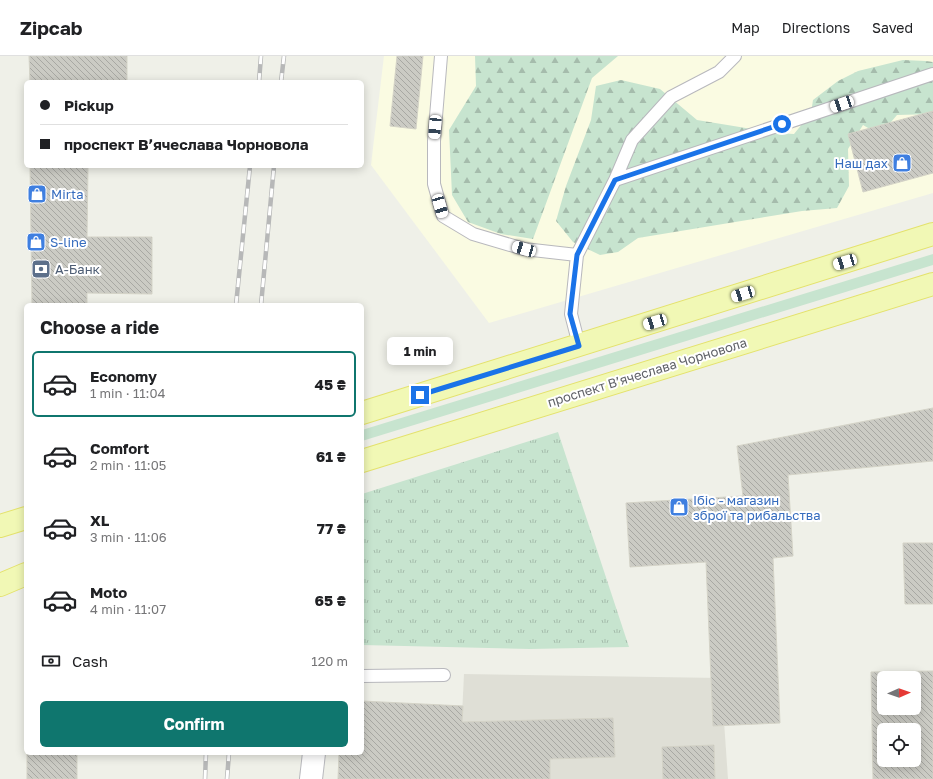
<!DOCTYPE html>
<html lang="en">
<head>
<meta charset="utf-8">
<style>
	body { margin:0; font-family:"Golos Text",sans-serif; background:#f2f2f2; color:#202124; height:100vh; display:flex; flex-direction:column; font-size:15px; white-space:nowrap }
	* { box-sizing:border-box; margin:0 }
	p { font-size:13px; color:#757577 }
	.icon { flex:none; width:22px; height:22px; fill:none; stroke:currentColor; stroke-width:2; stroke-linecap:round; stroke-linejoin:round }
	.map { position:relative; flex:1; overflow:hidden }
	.sheet { position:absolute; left:24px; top:247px; width:340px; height:452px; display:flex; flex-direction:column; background:#fff; border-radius:6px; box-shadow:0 2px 10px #0003 }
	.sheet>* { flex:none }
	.guide { position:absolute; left:24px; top:24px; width:340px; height:88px; border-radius:6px; box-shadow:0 2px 10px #0003; display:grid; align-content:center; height:88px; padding:0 16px; background:#fff }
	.needle { width:26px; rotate:88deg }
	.tools { position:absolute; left:877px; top:615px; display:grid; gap:8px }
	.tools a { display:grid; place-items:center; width:44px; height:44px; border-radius:6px; background:#fff; box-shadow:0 2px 10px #0003; font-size:20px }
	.end { position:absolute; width:18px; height:18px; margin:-9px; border:5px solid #1a73e8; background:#fff; box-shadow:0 0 0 2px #fff }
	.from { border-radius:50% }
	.bubble { position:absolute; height:28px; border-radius:6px; background:#fff; box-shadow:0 2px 10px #0003; font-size:13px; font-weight:700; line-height:28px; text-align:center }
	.car { position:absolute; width:12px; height:24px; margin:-12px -6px; border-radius:5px; box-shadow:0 0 3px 1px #0007; background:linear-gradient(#fff 24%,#345 0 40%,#fff 0 76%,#345 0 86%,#fff 0) }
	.guide b { display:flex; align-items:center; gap:14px; height:38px; font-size:15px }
	.guide b+b { border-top:1px solid #e0e0e0 }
	.guide i { width:10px; height:10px; background:#202124 }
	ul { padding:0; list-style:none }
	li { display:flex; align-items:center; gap:12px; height:66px; margin:0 8px 6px; padding:0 8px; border:2px solid transparent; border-radius:6px }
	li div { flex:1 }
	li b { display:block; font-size:15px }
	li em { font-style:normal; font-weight:700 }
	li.active { border-color:#0f766e }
	li>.icon { width:36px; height:36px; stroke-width:1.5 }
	h2 { padding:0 16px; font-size:18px; line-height:48px }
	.pay { display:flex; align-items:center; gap:10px; height:44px; padding:0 16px; font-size:15px }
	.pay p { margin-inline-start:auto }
	.action { display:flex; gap:8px; margin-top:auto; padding:8px 16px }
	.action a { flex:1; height:46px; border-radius:6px; background:#0f766e; color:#fff; font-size:16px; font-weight:700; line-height:46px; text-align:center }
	header { display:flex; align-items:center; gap:24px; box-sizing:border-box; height:56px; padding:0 20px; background:#fff; border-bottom:1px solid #e0e0e0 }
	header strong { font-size:19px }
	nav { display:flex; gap:22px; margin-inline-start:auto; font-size:14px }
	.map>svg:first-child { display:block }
	.commercial { fill:#fafbe2 }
	.education { fill:#dfdfd6 }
	.grass { fill:#c7e4cf }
	.forest { fill:url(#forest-firs) }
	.park { fill:url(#park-tufts) }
	.building { fill:url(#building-back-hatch); stroke:#d4d3c7; fill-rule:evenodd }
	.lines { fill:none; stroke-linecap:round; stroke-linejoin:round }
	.service-casing { stroke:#b8b8bd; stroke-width:14 }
	.minor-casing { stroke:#b8b8bd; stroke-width:24 }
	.primary-casing { stroke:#e4e26c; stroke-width:24 }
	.service { stroke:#fff; stroke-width:12 }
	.minor { stroke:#fff; stroke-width:22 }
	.primary { stroke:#f1f8b5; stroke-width:22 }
	.rail-casing { stroke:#b7b8b8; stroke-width:4.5 }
	.rail { stroke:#fff; stroke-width:3; stroke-dasharray:9; stroke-linecap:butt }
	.route { stroke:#1a73e8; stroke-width:5 }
	.labels { text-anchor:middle; stroke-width:4; stroke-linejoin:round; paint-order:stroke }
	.shop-label { font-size:13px; fill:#366cbe; stroke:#fff; text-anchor:start }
	.service-label { font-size:13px; fill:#4e5e75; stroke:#fff; text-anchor:start }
	.street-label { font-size:13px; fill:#5f6167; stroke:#fff }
</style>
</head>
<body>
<header>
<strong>Zipcab</strong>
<nav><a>Map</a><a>Directions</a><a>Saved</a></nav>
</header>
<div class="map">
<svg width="933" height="723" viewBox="0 0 933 723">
	<defs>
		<pattern id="forest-firs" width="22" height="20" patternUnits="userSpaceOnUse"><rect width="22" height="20" fill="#c7e4cf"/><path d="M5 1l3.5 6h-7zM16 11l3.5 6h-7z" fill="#a5bcac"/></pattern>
		<pattern id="park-tufts" width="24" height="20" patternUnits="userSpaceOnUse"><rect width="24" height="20" fill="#c7e4cf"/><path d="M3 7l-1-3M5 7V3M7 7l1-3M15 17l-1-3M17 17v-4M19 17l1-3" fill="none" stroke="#a5bcac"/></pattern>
		<pattern id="building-back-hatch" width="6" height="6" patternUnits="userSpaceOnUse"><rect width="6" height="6" fill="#cbcbc4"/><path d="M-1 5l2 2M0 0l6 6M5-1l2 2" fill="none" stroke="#a8a8a3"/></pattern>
	</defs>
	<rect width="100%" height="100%" fill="#eff0e8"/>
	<!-- commercial -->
	<path class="commercial" d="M384 0H933V137L489 267 371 109Z"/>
	<!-- education -->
	<path class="education" d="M464 618 721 622 728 723H459Z"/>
	<!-- grass -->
	<path class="grass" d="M933 198V209L362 385V374Z"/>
	<!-- forest -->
	<path class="forest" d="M475 0H618L592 22 533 183 501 178 468 166 452 139 449 74 476 30Z
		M903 4 926 5 933 6V58L897 59 880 79 863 69 848 93 849 130 837 152 802 155 638 182 618 196 600 199 573 186 556 165 566 130 591 64 596 30 621 24 660 33 697 64 777 77 794 78 811 57 813 44 838 25 858 15Z"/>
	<!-- park -->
	<path class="park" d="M558 376 629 591 530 593 362 589V438Z"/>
	<!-- building -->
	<path class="building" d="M29 0H127V26H30Z
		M397 0H423L416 73 390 70Z
		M933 55V117L863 136 848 78Z
		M30 110H88L87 181H152V238L87 237V249H32Z
		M933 352V405L788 419 793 500 773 502 780 667 713 670 706 506 630 511 626 447 743 440 737 390Z
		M903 487H933V548H905Z
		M933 615V723H873L871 616ZM884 622H914V652H884ZM884 674H914V704H884Z
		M362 645 463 650 462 666 613 662 615 701 550 703V723H338L339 697H362Z
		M714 689 715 723H663L662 691Z
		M27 697H77V723H27Z"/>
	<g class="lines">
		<!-- service casing -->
		<g class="service-casing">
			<path id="service" d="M441 0 434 85V128L443 160 473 178 524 193 577 199
				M615 124 933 18
				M579 289 571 258 577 199 615 124 632 84 671 41 719 16 735 0
				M362 620 444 619"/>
		</g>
		<!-- minor casing -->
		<g class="minor-casing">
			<path id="minor" d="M311 723 314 697"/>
		</g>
		<!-- primary casing -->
		<g class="primary-casing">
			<path id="primary" d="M362 357 933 178
				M362 405 933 228
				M0 470 26 462
				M0 529 26 518"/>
		</g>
		<!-- service -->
		<use href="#service" class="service"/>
		<!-- minor -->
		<use href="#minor" class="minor"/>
		<!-- primary -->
		<use href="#primary" class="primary"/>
		<!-- rail casing -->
		<g class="rail-casing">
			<path id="rail" d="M259 26 261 0
				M281 26 284 0
				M236 249 250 110
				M261 249 274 110
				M205 723 206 697
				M227 723 229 697"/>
		</g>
		<!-- rail -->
		<use href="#rail" class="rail"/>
	</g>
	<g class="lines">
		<!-- route -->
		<path class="route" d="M420 339 579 290 570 258 577 199 615 124 782 68"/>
	</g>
	<!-- icons -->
	<defs>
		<g id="shop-square" transform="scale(1)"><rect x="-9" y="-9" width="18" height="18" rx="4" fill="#3f7fe0" stroke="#fff"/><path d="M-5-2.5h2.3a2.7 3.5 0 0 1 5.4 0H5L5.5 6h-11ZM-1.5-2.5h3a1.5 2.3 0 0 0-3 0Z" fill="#fff"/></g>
		<g id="bank-square" transform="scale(1)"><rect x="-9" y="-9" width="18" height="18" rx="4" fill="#5c6f8a" stroke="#fff"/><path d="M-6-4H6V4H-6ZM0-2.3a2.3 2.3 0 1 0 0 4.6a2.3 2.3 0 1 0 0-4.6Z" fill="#fff"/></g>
	</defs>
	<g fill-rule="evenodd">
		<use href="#shop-square" x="902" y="107"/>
		<use href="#shop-square" x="37" y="138"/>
		<use href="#shop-square" x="36" y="186"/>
		<use href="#bank-square" x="41" y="213"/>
		<use href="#shop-square" x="679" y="451"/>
	</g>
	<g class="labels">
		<!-- shop labels -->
		<g class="shop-label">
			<text x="888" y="112" text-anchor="end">Наш дах</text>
			<text x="51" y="143">Mirta</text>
			<text x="50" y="191">S-line</text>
			<text x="693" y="449">Ібіс - магазин<tspan x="693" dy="15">зброї та рибальства</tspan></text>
		</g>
		<!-- service labels -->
		<g class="service-label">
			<text x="55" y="218">А-Банк</text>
		</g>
		<!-- street labels -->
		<g class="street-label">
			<text transform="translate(647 316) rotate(-17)" y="5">проспект Вʼячеслава Чорновола</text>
		</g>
	</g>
</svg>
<div class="tools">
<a><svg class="needle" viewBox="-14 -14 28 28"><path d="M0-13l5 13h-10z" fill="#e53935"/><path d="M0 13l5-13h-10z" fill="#757577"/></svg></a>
<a><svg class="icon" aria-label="locate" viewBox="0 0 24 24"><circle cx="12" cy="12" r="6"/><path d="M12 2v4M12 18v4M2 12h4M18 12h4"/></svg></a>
</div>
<i class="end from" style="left:782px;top:68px"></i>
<i class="end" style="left:420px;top:339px"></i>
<div class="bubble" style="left:387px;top:281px;width:66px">1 min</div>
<i class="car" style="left:842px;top:48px;rotate:251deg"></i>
<i class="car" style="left:435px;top:71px;rotate:185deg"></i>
<i class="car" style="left:440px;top:150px;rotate:164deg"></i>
<i class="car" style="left:524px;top:193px;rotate:286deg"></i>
<i class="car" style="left:845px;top:206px;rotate:253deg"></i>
<i class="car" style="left:743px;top:238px;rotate:253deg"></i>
<i class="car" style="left:655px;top:266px;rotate:253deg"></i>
<div class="guide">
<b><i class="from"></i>Pickup</b>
<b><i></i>проспект Вʼячеслава Чорновола</b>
</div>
<section class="sheet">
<h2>Choose a ride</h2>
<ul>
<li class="active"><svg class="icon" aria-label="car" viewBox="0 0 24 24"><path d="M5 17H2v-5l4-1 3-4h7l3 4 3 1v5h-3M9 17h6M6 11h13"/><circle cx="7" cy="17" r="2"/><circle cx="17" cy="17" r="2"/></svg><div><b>Economy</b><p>1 min · 11:04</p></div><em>45 ₴</em></li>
<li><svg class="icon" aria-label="car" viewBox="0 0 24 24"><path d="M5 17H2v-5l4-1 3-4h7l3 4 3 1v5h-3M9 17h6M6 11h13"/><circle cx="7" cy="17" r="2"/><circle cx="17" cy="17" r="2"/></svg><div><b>Comfort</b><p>2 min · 11:05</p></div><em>61 ₴</em></li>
<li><svg class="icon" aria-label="car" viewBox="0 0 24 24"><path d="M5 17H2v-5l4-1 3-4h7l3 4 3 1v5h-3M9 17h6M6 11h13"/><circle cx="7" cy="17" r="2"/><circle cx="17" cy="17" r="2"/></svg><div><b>XL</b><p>3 min · 11:06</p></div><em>77 ₴</em></li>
<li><svg class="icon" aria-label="car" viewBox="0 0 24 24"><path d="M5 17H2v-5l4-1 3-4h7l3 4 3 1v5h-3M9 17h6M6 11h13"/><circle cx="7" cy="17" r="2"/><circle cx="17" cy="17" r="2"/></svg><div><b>Moto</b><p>4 min · 11:07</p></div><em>65 ₴</em></li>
</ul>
<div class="pay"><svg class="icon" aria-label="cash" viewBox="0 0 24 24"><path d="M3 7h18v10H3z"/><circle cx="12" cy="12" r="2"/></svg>Cash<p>120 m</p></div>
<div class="action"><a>Confirm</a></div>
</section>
</div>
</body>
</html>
